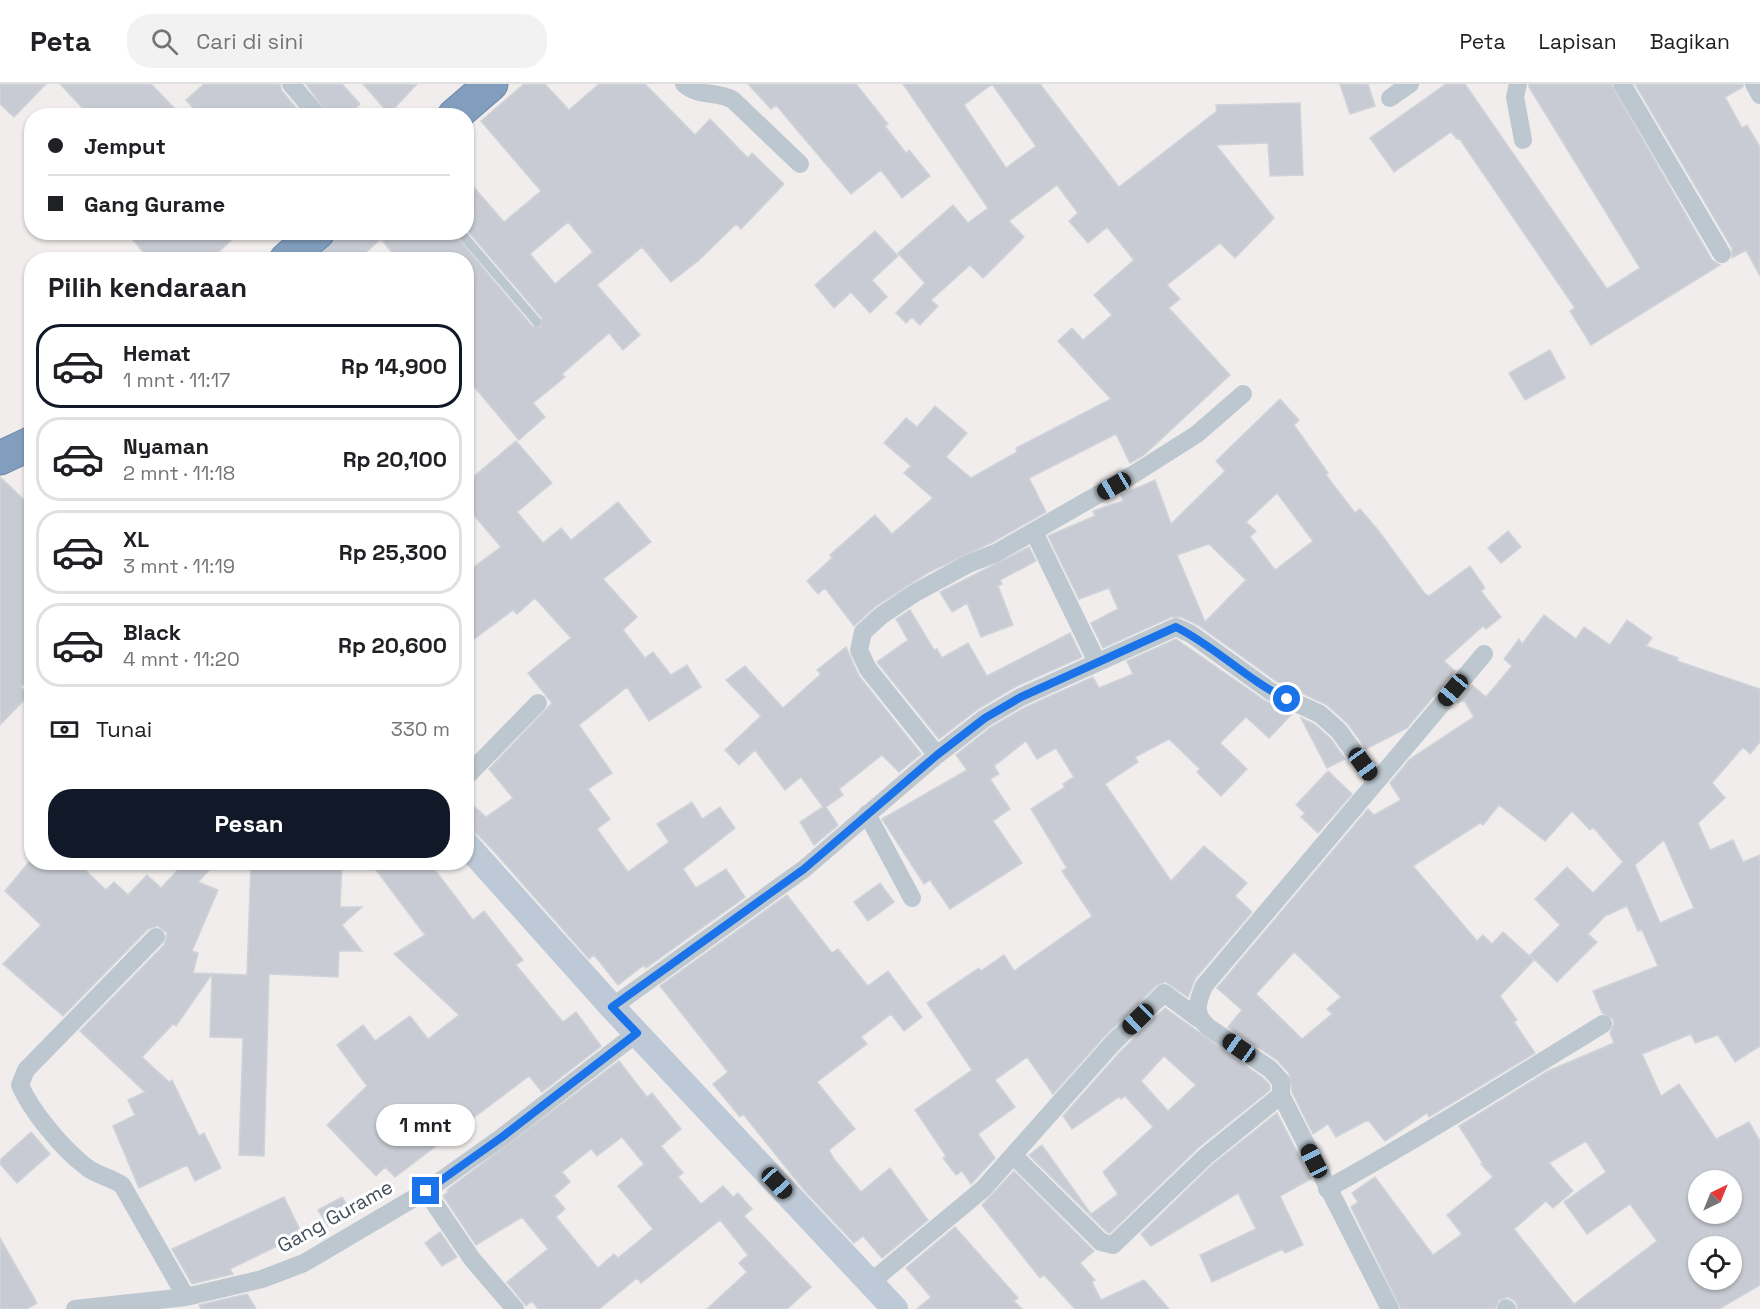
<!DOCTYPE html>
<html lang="id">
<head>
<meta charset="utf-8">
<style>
	body { margin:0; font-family:"Space Grotesk",sans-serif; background:#f2f2f2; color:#202124; height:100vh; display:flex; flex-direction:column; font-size:22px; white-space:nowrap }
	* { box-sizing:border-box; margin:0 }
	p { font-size:20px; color:#757577 }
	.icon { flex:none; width:33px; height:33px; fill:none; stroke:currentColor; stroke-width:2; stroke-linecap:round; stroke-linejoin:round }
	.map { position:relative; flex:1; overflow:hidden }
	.panel { position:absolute; left:24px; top:168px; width:450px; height:618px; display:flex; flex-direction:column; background:#fff; border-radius:24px; box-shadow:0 2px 4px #0004 }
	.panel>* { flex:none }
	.guide { position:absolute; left:24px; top:24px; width:450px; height:132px; border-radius:24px; box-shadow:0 2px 4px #0004; display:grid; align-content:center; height:132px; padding:0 24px; background:#fff }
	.needle { width:39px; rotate:43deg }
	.tools { position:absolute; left:1688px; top:1086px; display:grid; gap:12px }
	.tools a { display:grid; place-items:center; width:54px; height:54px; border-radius:50%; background:#fff; box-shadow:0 2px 4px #0004; font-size:30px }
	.end { position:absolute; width:27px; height:27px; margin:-14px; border:8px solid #1a73e8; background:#fff; box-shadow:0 0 0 3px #fff }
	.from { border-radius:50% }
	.bubble { position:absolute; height:42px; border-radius:21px; background:#fff; box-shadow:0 2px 4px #0004; font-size:20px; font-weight:800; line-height:42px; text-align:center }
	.car { position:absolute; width:18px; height:36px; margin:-18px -9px; border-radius:8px; box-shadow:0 0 4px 2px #0007; background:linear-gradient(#222 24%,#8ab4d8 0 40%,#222 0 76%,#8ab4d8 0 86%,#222 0) }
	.guide b { display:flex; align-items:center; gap:21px; height:57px; font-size:22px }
	.guide b+b { border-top:2px solid #e0e0e0 }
	.guide i { width:15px; height:15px; background:#202124 }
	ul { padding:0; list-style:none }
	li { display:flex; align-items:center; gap:18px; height:84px; margin:0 12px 9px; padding:0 12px; border:3px solid #e0e0e0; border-radius:24px }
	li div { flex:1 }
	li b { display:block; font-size:22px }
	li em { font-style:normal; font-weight:800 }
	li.current { border-color:#111827 }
	li>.icon { width:54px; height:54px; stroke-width:1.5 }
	h2 { padding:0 24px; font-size:27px; line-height:72px }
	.pay { display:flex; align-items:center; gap:15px; height:66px; padding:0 24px; font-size:22px }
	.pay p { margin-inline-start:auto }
	.primary-button { display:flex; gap:12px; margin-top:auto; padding:12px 24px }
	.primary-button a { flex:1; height:69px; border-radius:24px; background:#111827; color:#fff; font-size:24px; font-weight:800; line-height:69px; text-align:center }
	header { display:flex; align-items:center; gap:36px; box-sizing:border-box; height:84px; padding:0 30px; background:#fff; border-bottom:2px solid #e0e0e0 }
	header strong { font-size:28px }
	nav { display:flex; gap:33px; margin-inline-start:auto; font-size:21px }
	.search { width:420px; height:54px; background:#f2f2f2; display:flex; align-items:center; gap:15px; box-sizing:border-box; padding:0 21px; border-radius:24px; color:#757577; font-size:22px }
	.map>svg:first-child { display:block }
	.building { fill:#c8cbd3; stroke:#d0d3d9; stroke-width:1.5; fill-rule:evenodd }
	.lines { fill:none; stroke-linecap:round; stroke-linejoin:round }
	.highway-casing { stroke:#6d88aa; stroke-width:35 }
	.lane { stroke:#bcc7d0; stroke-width:9 }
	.street { stroke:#bcc7d0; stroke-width:18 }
	.secondary { stroke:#bec9d7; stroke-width:26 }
	.highway { stroke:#829ebe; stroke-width:33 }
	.route { stroke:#1a73e8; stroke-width:8 }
	.labels { text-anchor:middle; stroke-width:6; stroke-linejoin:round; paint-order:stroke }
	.street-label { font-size:20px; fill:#44505b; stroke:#fff }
</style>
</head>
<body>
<header>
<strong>Peta</strong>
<div class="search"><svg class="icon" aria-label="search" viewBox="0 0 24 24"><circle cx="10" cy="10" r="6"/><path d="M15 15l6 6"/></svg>Cari di sini</div>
<nav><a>Peta</a><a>Lapisan</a><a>Bagikan</a></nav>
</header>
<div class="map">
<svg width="1760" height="1225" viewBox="0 0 1760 1225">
	<rect width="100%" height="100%" fill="#f0edec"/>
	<!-- building -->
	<path class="building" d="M0 0H46L14 33 0 20Z
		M60 0H151L182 32H90Z
		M204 0H280L282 7 303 32H200L186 16Z
		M306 0H342L360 20 348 32H329Z
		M363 0H417L389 30Z
		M524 0H545L569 26 599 0H645L695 51 710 35 748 74 752 69 784 100 741 145 736 140 698 177 671 198 642 163 597 201 640 251 623 266 609 249 562 290 565 293 533 319 545 333 519 356 466 293V176H398L381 155 357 176H328L322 169 340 148H453L532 242 541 243 542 234 466 145V94L504 138 541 107 481 37ZM568 138 593 168 555 200 530 170Z
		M748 0H856L888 40 885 42 906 69 909 66 930 92 902 114 881 86 851 110 776 21 771 25Z
		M903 0H1040L1119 103 1217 27 1216 21 1300 19 1303 91 1270 92 1268 59 1216 61 1274 134 1235 174 1220 159 1167 201 1180 215 1169 224 1230 291 1144 371 1130 379 1116 350 1029 394 1046 428 991 459 929 488 876 522 854 542 825 504 818 510 807 497 832 474 830 471 875 431 892 450 933 414 904 389 911 382 884 359 906 334 917 343 935 322 967 349 946 373 971 394 1017 368 1016 364 1111 315 1058 257 1072 244 1083 256 1112 231 1094 211 1134 176 1107 143 1088 159 1069 137 1078 129 1057 101 1009 137 1024 153 983 194 970 181 931 216 938 222 920 241 912 233 906 239 896 229 925 199 898 169 953 121 968 139 988 124ZM992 0 1036 62 1006 84 964 21Z
		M1340 0H1368L1375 22 1350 30Z
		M1446 0H1465L1607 205 1640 184 1529 3V0H1611L1712 176 1720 181 1591 261 1570 227 1575 224 1459 54 1457 55 1451 48 1394 88 1370 54Z
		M1635 0H1743V3L1725 13 1742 44 1747 41 1760 63V192L1746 166 1732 174V164Z
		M875 147 898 172 872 196 887 213 870 229 851 208 834 224 815 201Z
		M126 148H240L210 176H150Z
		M1550 266 1565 294 1525 316 1509 289Z
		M1280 315 1299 336 1294 341 1328 389 1326 391 1355 429 1360 425 1378 446 1425 510 1429 512 1470 482 1485 504 1481 507 1501 533 1486 545 1483 542 1444 577 1455 587 1407 644 1366 665 1348 640 1327 621 1276 597 1198 541 1181 533H1171L1103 564 1091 539 1118 525 1109 504 1079 515 1048 452 1095 432 1093 427 1123 417 1121 411 1155 396 1171 440 1225 387 1216 377ZM1277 409 1313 457 1275 486 1250 453 1256 447 1246 438ZM1209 460 1246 496 1205 538 1177 471Z
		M516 357 552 399 517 428 543 459 561 444 571 456 618 418 651 458 603 495 637 533 623 546 645 574 653 568 671 591 687 581 701 603 649 637 627 603 579 641 612 689 588 705 610 735 597 745 628 788 669 758 657 740 692 718 702 735 720 723 735 744 683 785 696 804 726 785 745 813 646 884 644 881 618 901 594 871 589 875 492 765 477 750 466 745V715L486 733 513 714 489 685 552 619 528 589 571 554 535 514 517 530 513 526 466 561V489L501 463 466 422V399Z
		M0 393 32 423V593L21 603 29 611 0 641Z
		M1508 447 1521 463 1501 479 1488 464Z
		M1029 463 1036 477 1000 496 1002 500 998 502 1013 541 981 553 967 519 952 528 940 508Z
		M910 526 934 566 937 565 942 574 968 559 987 592 1070 549 1082 573 1015 603 978 625 939 655 877 578 908 556 896 535Z
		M1544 531 1576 555 1584 543 1610 561 1627 536 1652 554 1646 562 1678 574 1677 577 1760 605V658L1750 670 1743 663 1712 699 1725 714 1698 739 1710 766 1733 756 1743 778 1760 771V962L1735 978 1718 951 1695 959 1691 950 1642 970 1661 1012 1679 1000 1716 1055 1749 1038 1760 1057V1201L1719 1225H1518L1515 1217 1508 1213 1499 1216 1495 1225H1401L1351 1123 1358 1118 1352 1109 1375 1093 1433 1171 1462 1150 1447 1131 1493 1093 1481 1080 1482 1078 1459 1042 1548 987 1614 959 1610 949 1614 940 1613 935 1602 929 1593 907 1658 882 1642 846 1638 847 1627 822 1605 832 1588 850 1597 858 1557 898 1530 871 1560 841 1535 815 1567 783 1593 809 1623 778 1593 743 1590 746 1572 727 1545 757 1499 721 1483 741 1480 739 1413 782 1477 857 1483 851 1492 860 1503 848 1534 876 1500 912 1517 936 1514 938 1535 969 1429 1033 1427 1029 1385 1057 1368 1036 1336 1053 1328 1040 1313 1050 1292 1008 1289 989 1277 976 1228 943 1242 926 1217 904 1368 725 1374 731 1401 716 1390 699 1410 675 1474 633 1464 616 1457 619 1472 601 1486 613 1512 582 1504 575 1519 555 1522 560ZM1664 756 1694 824 1660 839 1635 781ZM1294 868 1341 913 1327 925 1332 930 1302 955 1256 910ZM1586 1057 1606 1088 1564 1118 1587 1150 1630 1120 1657 1157 1574 1220 1514 1145 1546 1117 1553 1124 1573 1107 1549 1079ZM1698 1096H1731V1130H1698ZM1698 1162H1731V1196H1698Z
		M1176 555 1264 616 1292 630 1269 654 1246 633 1220 659 1247 685 1221 712 1197 688 1200 685 1169 655 1135 673 1138 678 1105 700 1171 797 1204 762 1247 799 1235 812 1252 828 1195 895 1188 913 1166 898 1157 901 1104 953 1053 1010 1027 973 995 996 1015 1023 978 1050 995 1074 971 1100 962 1087 956 1091 943 1074 946 1072 915 1026 972 986 927 919 979 884 981 887 1004 871 1014 887 1092 832 1062 787 1067 784 1031 725 1065 703 1063 700 1074 693 1056 664 1037 675 1026 657 994 682 999 690 990 695 1010 725 993 737 1022 779 950 825 930 796 924 800 882 735 967 686 956 671 991 643 1026 623 1093 593 1099 604 1133 590 1127 577Z
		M846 563 859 592 921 670 899 688 882 671 839 705 843 711 826 723 838 741 814 761 800 738 823 723 801 693 785 706 755 666 739 681 725 666 761 632 726 596 745 582 783 624 821 590 817 586Z
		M1301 634 1314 640 1331 655 1345 675 1327 684Z
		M1328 687 1352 710 1318 749 1301 733 1305 729 1296 721Z
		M29 778H77L106 806 114 798 128 811 147 791 161 804 185 778H217L198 798 218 806 192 867 198 869 193 889 247 891 251 778H342L340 823H362L342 841 362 867H339L338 893 269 890 264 1072 239 1071 243 954 210 953 212 890 176 942 173 940 142 973 169 998 172 996 199 1052 204 1049 221 1084 195 1097 187 1081 139 1104 113 1042 135 1031 128 1016 145 1008 80 947 164 861 167 849 158 842 148 845 63 932 3 880 41 841 5 807Z
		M370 778H429L473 836 484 827 523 876 516 881 563 938 576 928 601 962 542 1008 529 992 395 1093 385 1083 376 1092 327 1041 367 1002 337 961 363 941 375 957 410 932 428 955 459 931 394 870 425 851Z
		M880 799 894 818 868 837 854 818Z
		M787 811 832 869 838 865 868 902 888 887 922 933 904 947 891 930 861 953 867 960 817 998 855 1045 829 1066 834 1075 861 1108 890 1084 928 1136 882 1174 863 1152 854 1159 804 1106 743 1030 740 1033 713 1000 728 988 660 902Z
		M1165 924 1263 994 1270 1001V1006L1199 1063 1110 1149 1107 1148 1029 1071 1042 1061 1091 1130 1118 1110 1103 1088 1153 1043 1125 1012 1121 1015 1119 1013 1072 1045 1063 1032 1120 968ZM1164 972 1196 1001 1168 1027 1141 997Z
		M619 977 647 1013 652 1009 681 1045 661 1062 683 1089 678 1093 701 1120 723 1102 733 1113 738 1109 752 1125 744 1132 811 1203 787 1225H707L747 1188 739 1179 748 1171 720 1136 641 1199 637 1194 599 1225H538L532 1217 526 1222 507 1198 548 1165 522 1133 476 1161 443 1112 448 1108 447 1106ZM622 1053 644 1080 618 1102 653 1145 618 1174 614 1170 598 1184 556 1133 565 1125 554 1112 570 1098 562 1088 591 1065 597 1072Z
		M1277 1029 1311 1095 1280 1112 1303 1161 1285 1169 1283 1165 1212 1198 1200 1171 1256 1145 1238 1109 1151 1162 1141 1150 1213 1080Z
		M31 1048 50 1070 17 1099 0 1080V1076Z
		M1014 1087 1094 1167 1080 1179 1095 1196 1092 1198 1101 1216 1144 1196 1169 1225H1075L1044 1191 1040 1194 982 1121Z
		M284 1113 302 1150 230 1185 233 1190 192 1200 172 1165Z
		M342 1113 352 1128 328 1142 318 1126Z
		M955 1143 1018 1214 1014 1217 1022 1225H917L931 1213 906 1184Z
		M440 1148 457 1173 442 1182 425 1159Z
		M0 1154 37 1219 27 1225H0Z
		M247 1210 256 1225H201L199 1221Z"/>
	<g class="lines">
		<!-- highway casing -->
		<g class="highway-casing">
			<path id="highway" d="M454 32 491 0
				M286 176 318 148
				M0 374 32 359"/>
		</g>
		<!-- lane -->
		<path class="lane" d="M460 148 537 238"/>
		<!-- street -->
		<path class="street" d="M291 0 318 32
			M684 0C701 14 715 6 733 16L800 80
			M1518 0 1515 13 1523 56
			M1622 0 1722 170
			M1754 0 1760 11
			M1390 14 1410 0
			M1034 448 1097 578
			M937 671 985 634 1021 613 1176 543 1191 550 1270 607 1320 630 1339 647 1375 697
			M466 693 538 619
			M867 730 912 814
			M156 853 26 986 20 1001C31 1027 62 1064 85 1082 95 1091 111 1093 122 1101L186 1213
			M612 923 804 785 937 671 868 585 859 566 863 548 882 531 915 509 968 480 996 469 1134 390 1197 350 1243 310
			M1014 1072 1101 1158 1113 1161 1206 1072 1281 1011
			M1327 1105C1421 1053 1512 996 1603 940
			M426 1107 472 1175 515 1225
			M871 1198 983 1105 1112 960 1164 909 1199 935
			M1506 1224 1507 1225
			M75 1225 186 1213 262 1195 304 1179 426 1107 502 1053 637 949
			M1390 1225 1281 1011V997L1270 985 1208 943C1193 929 1197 919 1204 902L1484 570"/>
		<!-- secondary -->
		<path class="secondary" d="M466 760 612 923 895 1225"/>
		<!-- highway -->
		<use href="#highway" class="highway"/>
	</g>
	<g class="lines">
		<!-- route -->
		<path class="route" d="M426 1107 502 1053 637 949 612 923 804 785 937 671 985 634 1021 613 1176 543C1216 563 1247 596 1287 615"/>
	</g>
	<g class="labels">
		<!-- street labels -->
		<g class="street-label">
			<text transform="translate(335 1132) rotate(-29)" y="7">Gang Gurame</text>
		</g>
	</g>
</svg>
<div class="tools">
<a><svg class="needle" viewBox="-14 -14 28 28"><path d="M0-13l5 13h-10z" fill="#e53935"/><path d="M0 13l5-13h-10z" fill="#757577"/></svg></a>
<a><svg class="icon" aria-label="locate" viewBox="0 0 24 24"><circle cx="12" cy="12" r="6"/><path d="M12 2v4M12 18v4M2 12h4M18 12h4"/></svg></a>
</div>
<i class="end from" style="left:1287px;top:615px"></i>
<i class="end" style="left:426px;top:1107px"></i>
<div class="bubble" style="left:376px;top:1020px;width:99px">1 mnt</div>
<i class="car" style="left:1114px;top:402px;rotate:240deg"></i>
<i class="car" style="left:1453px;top:606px;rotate:220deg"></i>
<i class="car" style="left:1363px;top:680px;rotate:144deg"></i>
<i class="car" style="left:1138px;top:935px;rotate:226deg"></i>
<i class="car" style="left:1239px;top:964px;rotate:305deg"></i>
<i class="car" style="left:1314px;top:1077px;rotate:333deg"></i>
<i class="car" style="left:777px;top:1099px;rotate:137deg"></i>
<div class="guide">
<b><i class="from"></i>Jemput</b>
<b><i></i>Gang Gurame</b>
</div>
<section class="panel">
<h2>Pilih kendaraan</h2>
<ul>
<li class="current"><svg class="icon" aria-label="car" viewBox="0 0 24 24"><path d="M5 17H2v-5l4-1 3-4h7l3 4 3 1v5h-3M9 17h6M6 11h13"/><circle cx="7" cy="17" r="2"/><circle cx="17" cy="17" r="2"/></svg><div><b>Hemat</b><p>1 mnt · 11:17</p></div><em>Rp 14,900</em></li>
<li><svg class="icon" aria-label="car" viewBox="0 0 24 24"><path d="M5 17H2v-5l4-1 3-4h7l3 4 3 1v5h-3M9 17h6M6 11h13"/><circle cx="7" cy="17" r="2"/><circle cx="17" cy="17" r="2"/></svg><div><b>Nyaman</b><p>2 mnt · 11:18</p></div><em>Rp 20,100</em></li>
<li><svg class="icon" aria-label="car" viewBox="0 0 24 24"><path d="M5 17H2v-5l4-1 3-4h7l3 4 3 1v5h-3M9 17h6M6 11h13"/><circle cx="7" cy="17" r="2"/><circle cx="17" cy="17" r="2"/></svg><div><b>XL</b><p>3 mnt · 11:19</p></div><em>Rp 25,300</em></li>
<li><svg class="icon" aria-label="car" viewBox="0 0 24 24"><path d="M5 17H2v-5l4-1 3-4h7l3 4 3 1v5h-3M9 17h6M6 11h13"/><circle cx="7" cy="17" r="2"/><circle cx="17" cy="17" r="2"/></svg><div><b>Black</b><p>4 mnt · 11:20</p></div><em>Rp 20,600</em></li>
</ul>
<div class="pay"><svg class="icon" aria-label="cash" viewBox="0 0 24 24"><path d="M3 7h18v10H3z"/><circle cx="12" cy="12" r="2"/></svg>Tunai<p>330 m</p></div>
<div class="primary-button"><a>Pesan</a></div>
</section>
</div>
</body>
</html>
